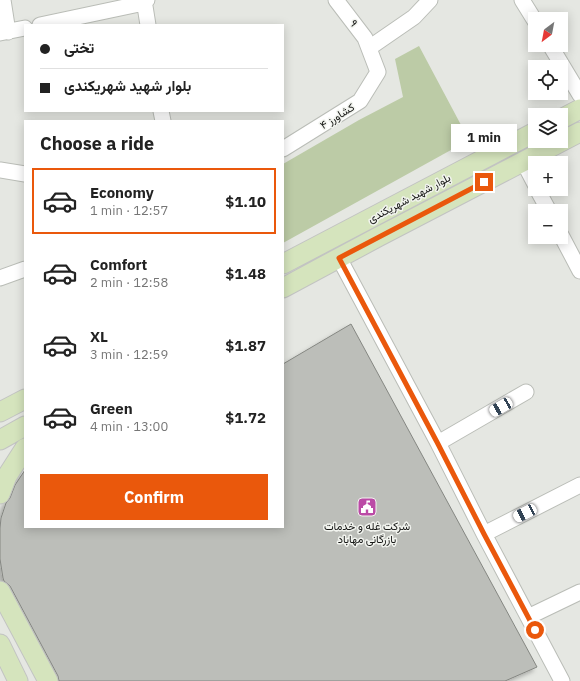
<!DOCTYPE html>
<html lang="en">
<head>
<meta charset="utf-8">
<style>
	body { margin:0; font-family:"IBM Plex Sans",Vazirmatn,sans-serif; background:#f6f6f6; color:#222; height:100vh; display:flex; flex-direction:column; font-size:15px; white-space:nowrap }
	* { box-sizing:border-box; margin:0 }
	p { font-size:13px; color:#767676 }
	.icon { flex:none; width:22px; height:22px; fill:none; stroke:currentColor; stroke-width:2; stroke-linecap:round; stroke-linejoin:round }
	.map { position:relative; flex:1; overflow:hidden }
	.side { position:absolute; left:24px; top:120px; width:260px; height:408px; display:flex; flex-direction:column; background:#fff; border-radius:0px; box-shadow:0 2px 10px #0003 }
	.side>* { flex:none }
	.hud { position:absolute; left:24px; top:24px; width:260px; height:88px; border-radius:0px; box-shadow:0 2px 10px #0003; display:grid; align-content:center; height:88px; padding:0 16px; background:#fff }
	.needle { width:26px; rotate:212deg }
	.fabs { position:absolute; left:528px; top:12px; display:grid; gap:8px }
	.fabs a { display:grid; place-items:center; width:40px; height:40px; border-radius:0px; background:#fff; box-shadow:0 2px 10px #0003; font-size:20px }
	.end { position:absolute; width:18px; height:18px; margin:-9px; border:5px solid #ea580c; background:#fff; box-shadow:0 0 0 2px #fff }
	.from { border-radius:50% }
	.bubble { position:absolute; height:28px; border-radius:0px; background:#fff; box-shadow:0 2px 10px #0003; font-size:13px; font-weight:700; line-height:28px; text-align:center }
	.car { position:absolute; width:12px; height:24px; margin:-12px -6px; border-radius:5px; box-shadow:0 0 3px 1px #0007; background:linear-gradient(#fff 24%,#345 0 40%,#fff 0 76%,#345 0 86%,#fff 0) }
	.hud b { display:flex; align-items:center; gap:14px; height:38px; font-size:15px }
	.hud b+b { border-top:1px solid #e0e0e0 }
	.hud i { width:10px; height:10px; background:#222 }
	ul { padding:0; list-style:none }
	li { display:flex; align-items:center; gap:12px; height:66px; margin:0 8px 6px; padding:0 8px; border:2px solid transparent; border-radius:0px }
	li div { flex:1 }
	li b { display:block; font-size:15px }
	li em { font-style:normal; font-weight:700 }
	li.active { border-color:#ea580c }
	li>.icon { width:36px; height:36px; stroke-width:1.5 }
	h2 { padding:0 16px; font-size:18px; line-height:48px }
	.action { display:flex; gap:8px; margin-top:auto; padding:8px 16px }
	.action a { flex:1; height:46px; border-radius:0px; background:#ea580c; color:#fff; font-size:16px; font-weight:700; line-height:46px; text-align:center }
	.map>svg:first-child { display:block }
	.green { fill:#bccba6 }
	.building { fill:#bcbeb9; stroke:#858782; filter:url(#shadow) }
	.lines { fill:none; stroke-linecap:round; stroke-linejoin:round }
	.minor-casing { stroke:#babdb7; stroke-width:17 }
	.major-casing { stroke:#c2c3c2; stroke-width:21 }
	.minor { stroke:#fff; stroke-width:15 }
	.major { stroke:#d5e4bd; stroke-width:19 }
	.route { stroke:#ea580c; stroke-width:5 }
	.labels { text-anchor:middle; stroke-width:3; stroke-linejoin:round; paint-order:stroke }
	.street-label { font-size:11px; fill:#161715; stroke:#f2f4ef }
	.poi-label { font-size:11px; fill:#161715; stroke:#f2f4ef }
</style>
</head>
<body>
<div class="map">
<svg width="580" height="681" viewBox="0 0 580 681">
	<defs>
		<filter id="shadow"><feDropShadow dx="-3.5" dy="3.5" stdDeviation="2" flood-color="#0004"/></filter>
	</defs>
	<rect width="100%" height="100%" fill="#e5e7e2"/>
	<!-- green -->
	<path class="green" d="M419 46 469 140 283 243V164L359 120 403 97 395 59Z"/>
	<!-- building -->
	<path class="building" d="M351 324 537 667 505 681H59L58 676 10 586 4 581 3 578 0 559V528L1 518 6 503 10 498 15 485 25 470V527H283V364Z"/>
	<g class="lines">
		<!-- minor casing -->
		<g class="minor-casing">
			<path id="minor" d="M3 0 8 32
				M144 0 148 25
				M522 0 535 21
				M40 25 144 3 147 0
				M0 33 25 28
				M550 45 580 95
				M369 48 414 17 430 0
				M161 111 163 121
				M283 149 360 101 378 72 365 38 336 0
				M523 161 535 184
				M0 170 25 174
				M537 189 549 211
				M561 235 580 271
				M339 258 438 443 484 534 562 681
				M0 278 25 269
				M438 443 526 392
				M484 534 580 485
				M528 617 580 592"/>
		</g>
		<!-- major casing -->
		<g class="major-casing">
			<path id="major" d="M561 119 580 109
				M283 264 535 132
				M283 288 378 237 580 132
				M0 412 25 399
				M0 440 25 426
				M0 494 7 476 25 448
				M0 591 48 681
				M0 644 18 681"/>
		</g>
		<!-- minor -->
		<use href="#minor" class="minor"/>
		<!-- major -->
		<use href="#major" class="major"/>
	</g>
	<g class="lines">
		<!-- route -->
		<path class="route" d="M484 182 339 258 438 444 484 534 535 630"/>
	</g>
	<!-- icons -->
	<defs>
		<g id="civic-square" transform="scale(1)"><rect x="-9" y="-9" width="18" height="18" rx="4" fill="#bb4aa6" stroke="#f2f4ef"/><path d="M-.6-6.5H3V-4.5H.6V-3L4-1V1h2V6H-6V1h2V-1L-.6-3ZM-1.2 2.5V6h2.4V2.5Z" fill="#fff"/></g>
	</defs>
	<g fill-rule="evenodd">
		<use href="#civic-square" x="367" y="507"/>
	</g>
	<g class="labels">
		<!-- street labels -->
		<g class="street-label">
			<text transform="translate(354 23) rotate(53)" y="4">۹</text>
			<text transform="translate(337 116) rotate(-32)" y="4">کشاورز ۴</text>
			<text transform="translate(409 198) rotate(-28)" y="4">بلوار شهید شهریکندی</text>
		</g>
		<!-- poi labels -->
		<g class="poi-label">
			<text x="367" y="530">شرکت غله و خدمات<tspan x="367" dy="13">بازرگانی مهاباد</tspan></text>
		</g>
	</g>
</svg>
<div class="fabs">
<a><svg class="needle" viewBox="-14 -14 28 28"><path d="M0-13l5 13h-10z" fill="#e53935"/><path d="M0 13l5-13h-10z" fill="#767676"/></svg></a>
<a><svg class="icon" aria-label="locate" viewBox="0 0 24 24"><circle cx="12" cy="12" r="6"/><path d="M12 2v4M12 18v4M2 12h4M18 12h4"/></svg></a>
<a><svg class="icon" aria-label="layers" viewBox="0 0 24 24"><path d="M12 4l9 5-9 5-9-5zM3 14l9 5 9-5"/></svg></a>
<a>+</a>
<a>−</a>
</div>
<i class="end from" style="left:535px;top:630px"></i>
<i class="end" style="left:484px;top:182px"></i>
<div class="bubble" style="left:451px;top:124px;width:66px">1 min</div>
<i class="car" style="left:501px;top:407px;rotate:240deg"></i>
<i class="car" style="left:525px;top:513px;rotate:243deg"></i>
<div class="hud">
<b><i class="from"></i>تختی</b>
<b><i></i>بلوار شهید شهریکندی</b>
</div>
<section class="side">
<h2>Choose a ride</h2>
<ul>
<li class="active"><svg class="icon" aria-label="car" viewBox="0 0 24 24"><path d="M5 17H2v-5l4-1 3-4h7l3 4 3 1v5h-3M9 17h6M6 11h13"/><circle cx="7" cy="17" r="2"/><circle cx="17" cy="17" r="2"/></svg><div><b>Economy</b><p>1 min · 12:57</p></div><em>$1.10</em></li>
<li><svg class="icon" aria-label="car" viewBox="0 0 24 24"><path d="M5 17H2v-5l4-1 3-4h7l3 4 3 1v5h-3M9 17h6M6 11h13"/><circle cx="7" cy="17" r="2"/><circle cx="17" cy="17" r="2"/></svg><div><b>Comfort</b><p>2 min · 12:58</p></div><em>$1.48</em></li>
<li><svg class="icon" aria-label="car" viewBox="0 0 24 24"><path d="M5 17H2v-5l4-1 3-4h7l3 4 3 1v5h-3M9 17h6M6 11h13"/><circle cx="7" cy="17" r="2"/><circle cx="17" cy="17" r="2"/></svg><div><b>XL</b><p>3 min · 12:59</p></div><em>$1.87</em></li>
<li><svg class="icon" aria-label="car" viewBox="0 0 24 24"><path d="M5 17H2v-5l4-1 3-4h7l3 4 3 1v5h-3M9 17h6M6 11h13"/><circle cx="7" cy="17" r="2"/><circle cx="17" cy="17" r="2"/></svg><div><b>Green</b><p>4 min · 13:00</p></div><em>$1.72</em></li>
</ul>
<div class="action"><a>Confirm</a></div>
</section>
</div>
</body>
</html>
